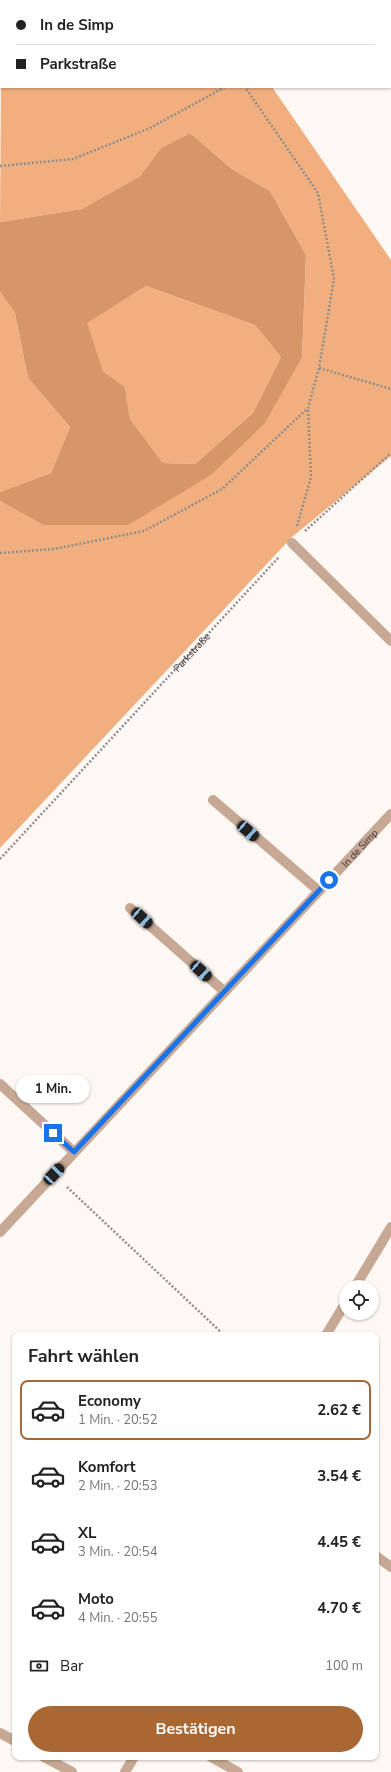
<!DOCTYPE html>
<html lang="de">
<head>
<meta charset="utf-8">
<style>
	body { margin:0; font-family:"Nunito Sans",sans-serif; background:#f6f6f6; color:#222; height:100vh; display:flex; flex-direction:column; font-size:15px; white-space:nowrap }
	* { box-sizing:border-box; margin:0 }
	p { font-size:13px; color:#767676 }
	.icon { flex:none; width:22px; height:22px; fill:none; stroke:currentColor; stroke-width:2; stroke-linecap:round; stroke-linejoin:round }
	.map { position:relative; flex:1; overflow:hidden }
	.panel { position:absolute; left:12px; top:1332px; width:367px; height:428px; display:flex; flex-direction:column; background:#fff; border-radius:8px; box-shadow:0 1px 3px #0004 }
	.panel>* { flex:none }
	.top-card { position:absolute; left:0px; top:0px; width:391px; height:88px; box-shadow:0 1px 3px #0004; display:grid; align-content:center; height:88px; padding:0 16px; background:#fff }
	.fabs { position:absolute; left:339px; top:1280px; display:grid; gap:8px }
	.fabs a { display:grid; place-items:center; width:40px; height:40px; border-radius:50%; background:#fff; box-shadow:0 1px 3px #0004; font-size:20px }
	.end { position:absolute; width:18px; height:18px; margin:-9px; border:5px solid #1a73e8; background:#fff; box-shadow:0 0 0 2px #fff }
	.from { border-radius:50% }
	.bubble { position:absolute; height:28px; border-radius:14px; background:#fff; box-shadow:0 1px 3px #0004; font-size:13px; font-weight:700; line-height:28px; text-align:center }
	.car { position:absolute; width:12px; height:24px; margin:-12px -6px; border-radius:5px; box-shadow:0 0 3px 1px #0007; background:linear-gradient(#222 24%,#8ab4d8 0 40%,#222 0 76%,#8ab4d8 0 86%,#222 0) }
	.top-card b { display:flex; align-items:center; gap:14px; height:38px; font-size:15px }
	.top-card b+b { border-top:1px solid #e0e0e0 }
	.top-card i { width:10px; height:10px; background:#222 }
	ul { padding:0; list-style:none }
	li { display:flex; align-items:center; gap:12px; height:60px; margin:0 8px 6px; padding:0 8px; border:2px solid transparent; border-radius:8px }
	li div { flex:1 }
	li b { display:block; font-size:15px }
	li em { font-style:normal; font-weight:700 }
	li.active { border-color:#a96734 }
	li>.icon { width:36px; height:36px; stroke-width:1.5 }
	h2 { padding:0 16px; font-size:18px; line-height:48px }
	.pay { display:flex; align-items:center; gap:10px; height:44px; padding:0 16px; font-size:15px }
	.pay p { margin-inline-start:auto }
	.primary-button { display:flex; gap:8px; margin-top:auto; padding:8px 16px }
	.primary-button a { flex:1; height:46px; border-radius:24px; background:#a96734; color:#fff; font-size:16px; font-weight:700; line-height:46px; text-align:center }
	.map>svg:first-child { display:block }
	.forest { fill:#f1af80 }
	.water { fill:#d69668; fill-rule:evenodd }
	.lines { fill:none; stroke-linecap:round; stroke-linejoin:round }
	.path { stroke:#938d89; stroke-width:2.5; stroke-dasharray:2 2; stroke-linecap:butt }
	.lane { stroke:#c6a894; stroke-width:10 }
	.street { stroke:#c6a894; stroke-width:10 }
	.route { stroke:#1a73e8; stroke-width:5 }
	.labels { text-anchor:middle; stroke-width:3.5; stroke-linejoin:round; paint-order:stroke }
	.street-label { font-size:10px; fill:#3b3531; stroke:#fef8f4 }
</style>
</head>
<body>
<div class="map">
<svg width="391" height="1772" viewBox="0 0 391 1772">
	<rect width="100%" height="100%" fill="#fef8f4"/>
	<!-- forest -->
	<path class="forest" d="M115 0H213V1H114Z
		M1 85V87H272L391 260V456L292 537 0 848V501L43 525 211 475 302 357 306 255 270 191 232 169 190 133 161 148 140 176 82 209 0 222Z
		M146 286 255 325 281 357 253 413 195 464 163 463 130 419 125 387 103 371 86 323Z
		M0 292 15 313 28 378 70 427 51 473 0 492Z"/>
	<!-- water -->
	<path class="water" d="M190 133 232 169 270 191 306 255 302 357 265 423 211 475 128 525H43L0 501V492L51 473 70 427 28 378 15 313 0 292V222L82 209 140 176 161 148ZM146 286 255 325 281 357 253 413 195 464 163 463 130 419 125 387 103 371 87 323Z"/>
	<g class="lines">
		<!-- path -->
		<g class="path">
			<path d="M190 0 191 1"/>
			<path d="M0 166 73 159 150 128 225 87"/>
			<path d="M319 368 391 389"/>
			<path d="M297 526 311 477 308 408"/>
			<path d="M305 531 391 453"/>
			<path d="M0 553 54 549 144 531 222 489 308 408 319 368 334 279 318 193 245 87"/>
			<path id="s1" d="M0 859 279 557"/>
			<path d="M67 1187 224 1335"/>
		</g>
		<!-- lane -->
		<path class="lane" d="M213 800 319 891
			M130 908 225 992
			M355 1287 391 1227
			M326 1335 346 1302
			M0 1733 15 1741
			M44 1757 72 1772
			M211 1757 238 1772"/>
		<!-- street -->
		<g class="street">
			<path d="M292 543 391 641"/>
			<path d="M0 1084 74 1152"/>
			<path id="s2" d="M0 1232 391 814"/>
			<path d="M376 1556 391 1567"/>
			<path d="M125 1772 134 1757"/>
		</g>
	</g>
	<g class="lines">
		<!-- route -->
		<path class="route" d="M53 1133 74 1152 329 880"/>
	</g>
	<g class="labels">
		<!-- street labels -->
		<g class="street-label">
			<text dy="4" stroke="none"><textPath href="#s1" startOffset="282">Parkstraße</textPath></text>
			<text dy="4" stroke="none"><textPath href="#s2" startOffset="526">In de Simp</textPath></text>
		</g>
	</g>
</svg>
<div class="fabs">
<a><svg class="icon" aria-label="locate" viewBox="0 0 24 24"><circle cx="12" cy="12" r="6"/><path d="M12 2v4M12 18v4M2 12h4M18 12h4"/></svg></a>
</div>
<i class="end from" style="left:329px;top:880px"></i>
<i class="end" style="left:53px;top:1133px"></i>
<div class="bubble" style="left:16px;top:1075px;width:74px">1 Min.</div>
<i class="car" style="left:248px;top:831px;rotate:131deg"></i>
<i class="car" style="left:142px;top:918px;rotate:132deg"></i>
<i class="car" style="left:201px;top:971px;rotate:132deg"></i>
<i class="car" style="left:54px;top:1174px;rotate:43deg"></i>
<div class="top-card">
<b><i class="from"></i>In de Simp</b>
<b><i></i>Parkstraße</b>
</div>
<section class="panel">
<h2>Fahrt wählen</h2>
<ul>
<li class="active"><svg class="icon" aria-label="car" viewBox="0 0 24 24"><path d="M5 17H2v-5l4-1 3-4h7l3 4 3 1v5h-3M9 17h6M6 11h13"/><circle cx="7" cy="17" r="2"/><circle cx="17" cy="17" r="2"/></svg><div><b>Economy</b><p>1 Min. · 20:52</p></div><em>2.62 €</em></li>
<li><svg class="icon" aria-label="car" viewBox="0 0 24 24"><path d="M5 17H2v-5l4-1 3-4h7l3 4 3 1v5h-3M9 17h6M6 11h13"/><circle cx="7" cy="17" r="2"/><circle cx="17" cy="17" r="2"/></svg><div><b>Komfort</b><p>2 Min. · 20:53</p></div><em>3.54 €</em></li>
<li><svg class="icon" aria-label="car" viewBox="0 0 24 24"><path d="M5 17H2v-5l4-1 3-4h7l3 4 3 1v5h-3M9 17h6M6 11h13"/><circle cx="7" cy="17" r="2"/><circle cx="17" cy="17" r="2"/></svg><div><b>XL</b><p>3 Min. · 20:54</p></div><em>4.45 €</em></li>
<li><svg class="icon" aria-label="car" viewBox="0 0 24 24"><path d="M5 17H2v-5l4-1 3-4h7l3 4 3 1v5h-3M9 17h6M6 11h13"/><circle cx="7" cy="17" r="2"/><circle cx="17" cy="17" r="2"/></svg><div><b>Moto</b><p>4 Min. · 20:55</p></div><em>4.70 €</em></li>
</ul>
<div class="pay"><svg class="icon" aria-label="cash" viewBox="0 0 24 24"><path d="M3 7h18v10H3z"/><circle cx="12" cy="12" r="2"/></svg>Bar<p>100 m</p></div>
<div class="primary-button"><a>Bestätigen</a></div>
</section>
</div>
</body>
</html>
